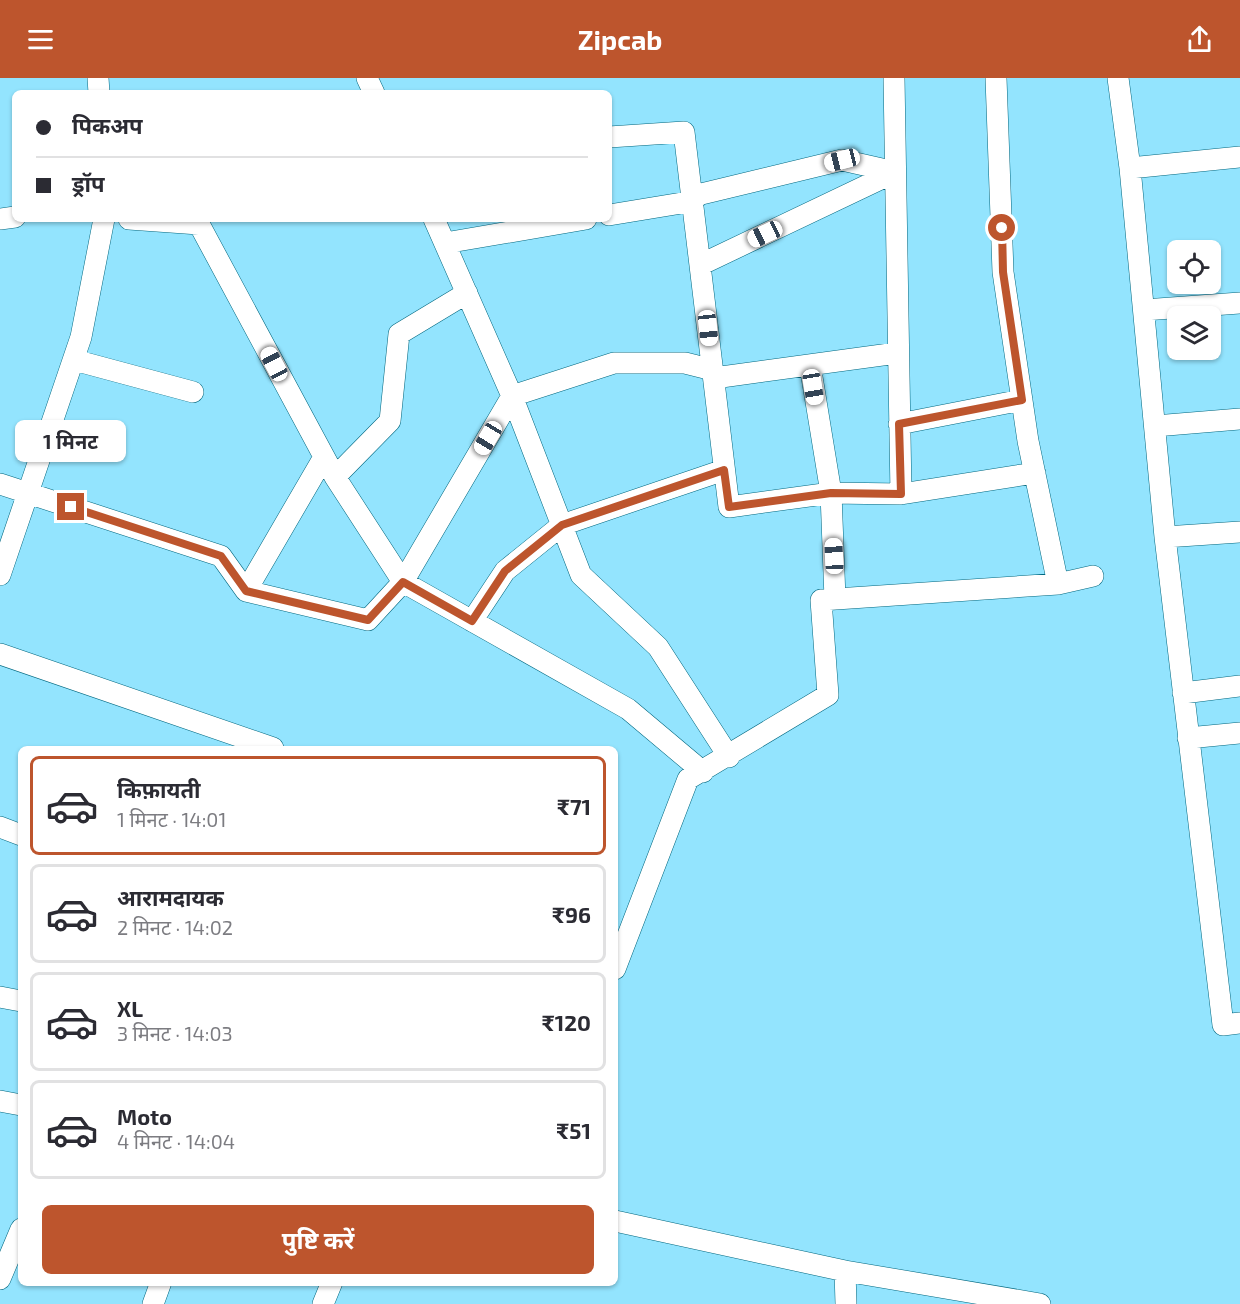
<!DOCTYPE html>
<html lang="hi">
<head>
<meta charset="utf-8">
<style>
	body { margin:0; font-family:"Exo 2","Noto Sans Devanagari",sans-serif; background:#f7f7f7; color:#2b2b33; height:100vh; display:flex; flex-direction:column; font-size:22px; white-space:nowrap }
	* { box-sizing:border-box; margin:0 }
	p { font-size:20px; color:#7c7c81 }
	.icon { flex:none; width:33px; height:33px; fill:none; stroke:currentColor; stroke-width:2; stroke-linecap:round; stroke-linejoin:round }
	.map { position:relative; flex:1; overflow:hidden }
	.side { position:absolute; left:18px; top:668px; width:600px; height:540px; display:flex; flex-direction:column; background:#fff; border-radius:9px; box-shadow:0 2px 4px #0004 }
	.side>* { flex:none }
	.top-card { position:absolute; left:12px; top:12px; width:600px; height:132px; border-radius:9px; box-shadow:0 2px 4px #0004; display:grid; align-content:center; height:132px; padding:0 24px; background:#fff }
	.buttons { position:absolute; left:1167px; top:162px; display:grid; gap:12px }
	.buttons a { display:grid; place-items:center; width:54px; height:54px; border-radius:9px; background:#fff; box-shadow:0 2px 4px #0004; font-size:30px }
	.end { position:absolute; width:27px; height:27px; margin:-14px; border:8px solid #bd552d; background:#fff; box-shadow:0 0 0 3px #fff }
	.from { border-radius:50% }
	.bubble { position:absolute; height:42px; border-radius:9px; background:#fff; box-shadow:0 2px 4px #0004; font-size:20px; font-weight:700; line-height:42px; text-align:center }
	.car { position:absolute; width:18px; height:36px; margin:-18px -9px; border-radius:8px; box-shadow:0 0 4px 2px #0007; background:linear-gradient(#fff 24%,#345 0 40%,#fff 0 76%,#345 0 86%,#fff 0) }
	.top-card b { display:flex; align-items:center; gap:21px; height:57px; font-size:22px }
	.top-card b+b { border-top:2px solid #e1e1e2 }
	.top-card i { width:15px; height:15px; background:#2b2b33 }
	ul { padding:10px 0 0; list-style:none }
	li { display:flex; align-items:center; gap:18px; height:99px; margin:0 12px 9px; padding:0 12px; border:3px solid #e1e1e2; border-radius:9px }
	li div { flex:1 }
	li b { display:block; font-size:22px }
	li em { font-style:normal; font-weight:700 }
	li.selected { border-color:#bd552d }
	li>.icon { width:54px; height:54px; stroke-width:1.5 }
	.cta { display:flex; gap:12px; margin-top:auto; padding:12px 24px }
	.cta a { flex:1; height:69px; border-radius:9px; background:#bd552d; color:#fff; font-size:24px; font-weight:700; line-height:69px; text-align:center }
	header { display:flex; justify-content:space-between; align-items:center; height:78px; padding:0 24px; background:#bd552d; color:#fff; font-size:27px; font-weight:700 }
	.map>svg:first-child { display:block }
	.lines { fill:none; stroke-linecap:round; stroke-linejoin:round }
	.minor-casing { stroke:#01677f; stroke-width:22 }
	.minor { stroke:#fff; stroke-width:21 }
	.route { stroke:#bd552d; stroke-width:8 }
</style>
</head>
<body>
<header><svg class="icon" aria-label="menu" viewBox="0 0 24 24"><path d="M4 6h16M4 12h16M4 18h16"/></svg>Zipcab<svg class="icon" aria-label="share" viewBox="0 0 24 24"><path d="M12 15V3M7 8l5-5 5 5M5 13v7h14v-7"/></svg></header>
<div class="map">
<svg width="1240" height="1226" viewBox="0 0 1240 1226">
	<rect width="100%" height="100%" fill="#93e4fe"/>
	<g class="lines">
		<!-- minor casing -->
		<g class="minor-casing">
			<path id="minor" d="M98 0 99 15
				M367 0 374 15
				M894 0 901 416
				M996 0 1003 194 1028 363 1058 506
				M1118 0 1130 90 1165 459 1223 947 1240 945
				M609 59 684 54 729 429 831 415 901 416 1035 395
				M1130 90 1240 79
				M693 118 842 82 895 94
				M609 137 694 123
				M0 141 15 139
				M129 141 199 146 335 399 403 504 628 631 703 694
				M445 165 586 141
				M700 187 895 94
				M1144 232 1240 225
				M74 282 193 314
				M810 287 831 415 835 521
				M713 292 685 285H614L512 318 581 497 658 569 729 679
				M714 300 897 275
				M899 346 1022 322
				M1155 348 1240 341
				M335 399 390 343 399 256 467 215
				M0 406 221 478 246 513 368 542 403 504 512 318 434 141
				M1165 459 1240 454
				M0 497 81 259 104 141
				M246 513 324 379
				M472 543 505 493 562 447 724 392
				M0 576 273 670
				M1183 615 1240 608
				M1188 660 1240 655
				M0 749 21 757
				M615 891 688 701 828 617 821 522 1058 506 1093 498
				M0 919 21 923
				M0 1023 21 1027
				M615 1143 845 1193 1040 1226
				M845 1193 846 1226
				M0 1201 21 1151
				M153 1226 161 1204
				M323 1226 332 1204"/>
		</g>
		<!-- minor -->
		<use href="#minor" class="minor"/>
	</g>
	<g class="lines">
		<!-- route -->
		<path class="route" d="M71 429 221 478 246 513 368 542 403 504 472 543 505 493 562 447 724 392 729 429 831 415 901 416 899 346 1022 322 1003 194 1002 150"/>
	</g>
</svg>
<div class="buttons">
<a><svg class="icon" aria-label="locate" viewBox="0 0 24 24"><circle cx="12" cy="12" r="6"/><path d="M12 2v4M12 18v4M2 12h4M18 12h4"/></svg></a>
<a><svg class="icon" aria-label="layers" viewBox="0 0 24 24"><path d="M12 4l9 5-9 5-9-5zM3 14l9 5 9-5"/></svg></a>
</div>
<i class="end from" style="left:1002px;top:150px"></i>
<i class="end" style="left:71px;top:429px"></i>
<div class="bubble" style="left:15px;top:342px;width:111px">1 मिनट</div>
<i class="car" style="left:842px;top:82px;rotate:256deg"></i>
<i class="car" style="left:765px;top:156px;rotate:245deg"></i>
<i class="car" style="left:708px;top:250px;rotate:174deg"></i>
<i class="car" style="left:274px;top:286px;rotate:332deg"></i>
<i class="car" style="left:813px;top:309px;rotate:171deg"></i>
<i class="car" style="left:488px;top:360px;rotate:211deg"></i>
<i class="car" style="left:834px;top:478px;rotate:357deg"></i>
<div class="top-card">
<b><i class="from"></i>पिकअप</b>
<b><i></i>ड्रॉप</b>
</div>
<section class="side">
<ul>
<li class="selected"><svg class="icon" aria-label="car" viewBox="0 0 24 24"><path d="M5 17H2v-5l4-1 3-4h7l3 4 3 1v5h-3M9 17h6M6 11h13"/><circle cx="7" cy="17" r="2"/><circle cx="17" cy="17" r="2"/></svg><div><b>किफ़ायती</b><p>1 मिनट · 14:01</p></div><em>₹71</em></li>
<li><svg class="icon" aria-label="car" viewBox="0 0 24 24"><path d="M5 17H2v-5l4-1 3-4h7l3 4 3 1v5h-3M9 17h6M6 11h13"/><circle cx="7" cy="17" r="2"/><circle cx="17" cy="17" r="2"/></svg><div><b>आरामदायक</b><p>2 मिनट · 14:02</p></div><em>₹96</em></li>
<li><svg class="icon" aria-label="car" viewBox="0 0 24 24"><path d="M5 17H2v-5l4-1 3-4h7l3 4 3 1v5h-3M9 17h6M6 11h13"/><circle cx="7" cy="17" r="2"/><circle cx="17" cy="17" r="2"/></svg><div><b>XL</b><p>3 मिनट · 14:03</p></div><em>₹120</em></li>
<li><svg class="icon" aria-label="car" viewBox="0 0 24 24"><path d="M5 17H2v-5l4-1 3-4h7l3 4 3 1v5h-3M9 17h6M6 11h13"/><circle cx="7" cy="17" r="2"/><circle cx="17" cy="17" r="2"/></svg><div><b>Moto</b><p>4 मिनट · 14:04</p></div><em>₹51</em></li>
</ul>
<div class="cta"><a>पुष्टि करें</a></div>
</section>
</div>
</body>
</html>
